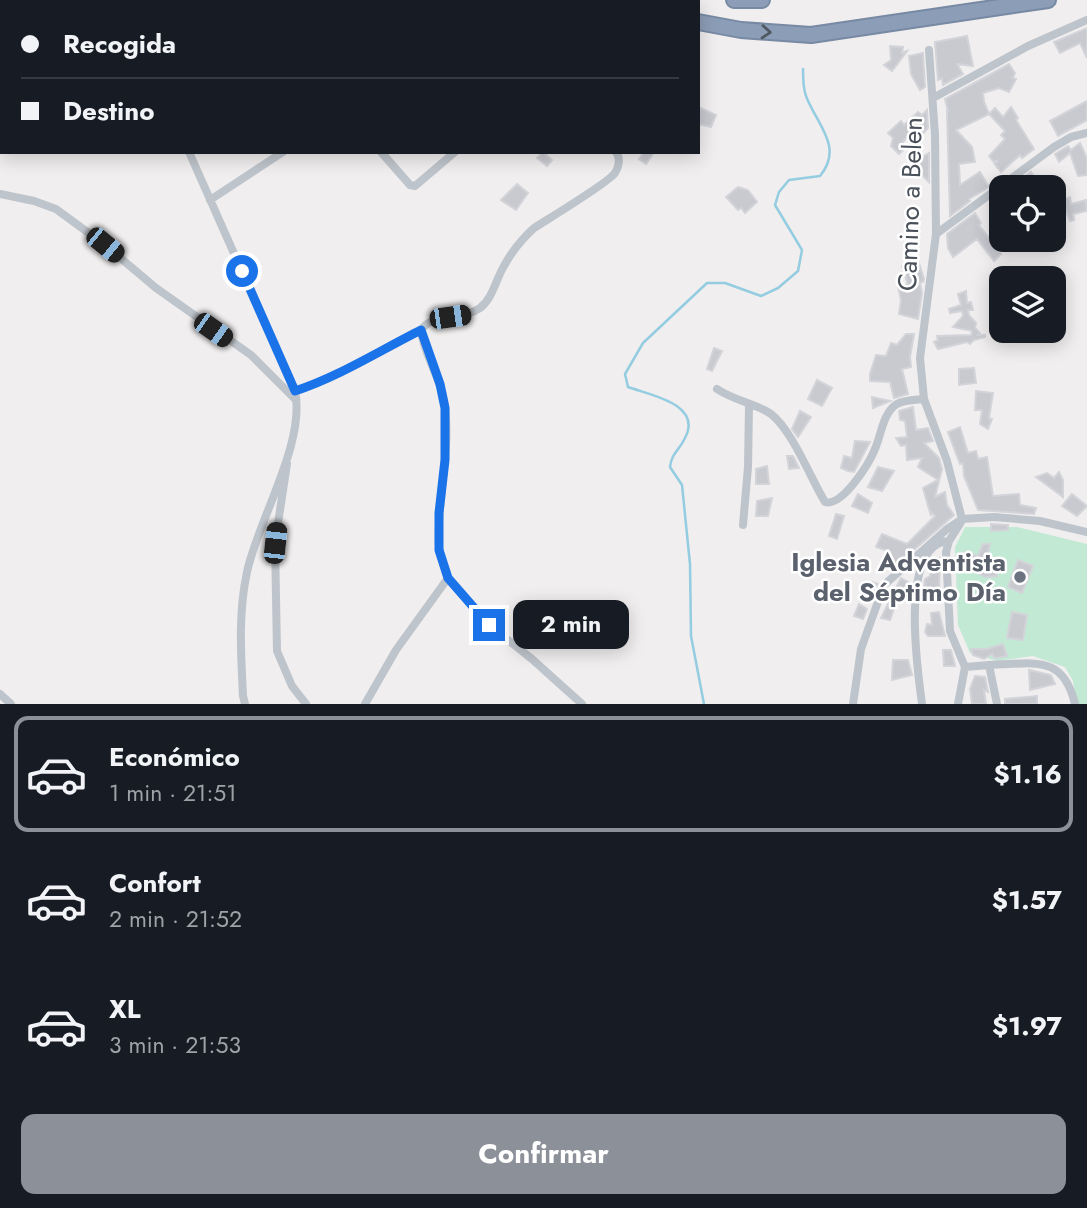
<!DOCTYPE html>
<html lang="es">
<head>
<meta charset="utf-8">
<style>
	body { margin:0; font-family:Jost,sans-serif; background:#242831; color:#f1f3f6; height:100vh; display:flex; flex-direction:column; font-size:26px; white-space:nowrap }
	* { box-sizing:border-box; margin:0 }
	p { font-size:23px; color:#9ea1a6 }
	.icon { flex:none; width:38px; height:38px; fill:none; stroke:currentColor; stroke-width:2; stroke-linecap:round; stroke-linejoin:round }
	.map { position:relative; height:704px; overflow:hidden }
	.side { display:flex; flex-direction:column; background:#171b24; flex:1 }
	.side>* { flex:none }
	.guide { position:absolute; left:0px; top:0px; width:700px; height:154px; box-shadow:0 4px 18px #0003; display:grid; align-content:center; height:154px; padding:0 21px; background:#171b24 }
	.fabs { position:absolute; left:989px; top:175px; display:grid; gap:14px }
	.fabs a { display:grid; place-items:center; width:77px; height:77px; border-radius:14px; background:#171b24; box-shadow:0 4px 18px #0003; font-size:35px }
	.end { position:absolute; width:32px; height:32px; margin:-16px; border:9px solid #1a73e8; background:#fff; box-shadow:0 0 0 4px #fff }
	.from { border-radius:50% }
	.bubble { position:absolute; height:49px; border-radius:14px; background:#171b24; box-shadow:0 4px 18px #0003; font-size:23px; font-weight:700; line-height:49px; text-align:center }
	.car { position:absolute; width:21px; height:42px; margin:-21px -10px; border-radius:9px; box-shadow:0 0 5px 2px #0007; background:linear-gradient(#222 24%,#8ab4d8 0 40%,#222 0 76%,#8ab4d8 0 86%,#222 0) }
	.guide b { display:flex; align-items:center; gap:24px; height:66px; font-size:26px }
	.guide b+b { border-top:2px solid #363941 }
	.guide i { width:18px; height:18px; background:#f1f3f6 }
	ul { padding:12px 0 0; list-style:none }
	li { display:flex; align-items:center; gap:21px; height:116px; margin:0 14px 10px; padding:0 7px; border:4px solid transparent; border-radius:14px }
	li div { flex:1 }
	li b { display:block; font-size:26px }
	li em { font-style:normal; font-weight:700 }
	li.current { border-color:#8c9099 }
	li>.icon { width:63px; height:63px; stroke-width:1.5 }
	.cta { display:flex; gap:14px; margin-top:auto; padding:14px 21px }
	.cta a { flex:1; height:80px; border-radius:14px; background:#8c9099; color:#fff; font-size:28px; font-weight:700; line-height:80px; text-align:center }
	.map>svg:first-child { display:block }
	.green { fill:#c1e9d3 }
	.lines { fill:none; stroke-linecap:round; stroke-linejoin:round }
	.stream { stroke:#94cce1; stroke-width:2.5 }
	.building { fill:#c9cad0; stroke:#d3d4d9; stroke-width:2 }
	.highway-casing { stroke:#7789a3; stroke-width:18 }
	.street { stroke:#bec4cb; stroke-width:8 }
	.highway { stroke:#8c9eb7; stroke-width:14 }
	.oneway { stroke:#505862 }
	.route { stroke:#1a73e8; stroke-width:9 }
	.worship-dot { fill:#6b7280; stroke:#fff; stroke-width:2.5 }
	.labels { text-anchor:middle; stroke-width:5; stroke-linejoin:round; paint-order:stroke }
	.street-label { font-size:26px; fill:#495059; stroke:#fff }
	.worship-label { font-size:26px; font-weight:bold; fill:#5b616d; stroke:#fff; text-anchor:end }
</style>
</head>
<body>
<div class="map">
<svg width="1087" height="704" viewBox="0 0 1087 704">
	<rect width="100%" height="100%" fill="#f0eeee"/>
	<!-- green -->
	<path class="green" d="M965 527H1017L1087 544V704H1077L1073 681 1065 667 1033 656 997 661 970 653 958 625 955 547Z"/>
	<g class="lines">
		<!-- stream -->
		<path class="stream" d="M704 704 691 636 690 564 682 485 670 467C672 452 679 451 685 438 703 404 650 395 628 387L625 374 643 343 707 283H725L761 296 778 288 798 271 802 250 775 205 779 192 789 180 820 176C844 147 817 125 806 96 803 88 803 78 803 69"/>
	</g>
	<!-- building -->
	<path class="building" d="M1087 28V58L1080 43 1060 53 1054 42Z
		M967 36 973 66 957 64 963 74 943 85 942 78 938 80 935 42Z
		M890 46 903 47 902 53 907 51 892 71 884 65 891 60Z
		M923 53 925 87 920 90 911 74 909 56Z
		M1009 64 1015 73 1013 78 1016 79 1009 92 999 88 983 93 984 102 989 114 995 108 1003 117 1011 107 1018 118 1016 120 1034 149 1022 158 1020 155 1001 172 994 163 998 161H993L989 156 1005 139 1001 135 1005 131 989 114 956 130 972 147 975 162 959 164 960 185 980 172 989 187 969 199 970 201 950 216 947 111H948L945 99Z
		M1087 101V120L1058 136 1050 121Z
		M698 107 716 115 711 127 698 124Z
		M927 110 928 128 920 137 914 129 902 143 906 147 899 154 891 146 893 138 888 133 901 121 904 125 918 112 922 115Z
		M1080 143 1087 158V175L1078 176 1070 153 1059 162 1055 154 1068 146 1071 150Z
		M543 152 552 160 547 166 537 158Z
		M644 152H654L646 164 639 159Z
		M929 153V182L924 177H920L917 160Z
		M1031 172 1042 187H1010Z
		M517 184 528 193 516 210 501 200Z
		M738 187 748 190 757 202 745 213 741 208 738 210 726 197Z
		M1070 197 1071 204 1086 200 1087 211 1073 214 1074 220 1070 221 1062 200Z
		M975 213 981 223 979 225 1001 254 994 261 977 239 953 257 948 248 947 234Z
		M919 263 924 279 923 282H920L922 293 918 319 899 314 901 300 898 287 908 285 902 266Z
		M966 291 967 303 971 302 973 310H968L969 315 976 323 975 328 980 333 978 335H985V337L974 340 970 344 967 342 938 349 934 342 938 340 937 336 971 335 972 331 953 327 963 316 962 311 950 313 949 309 961 305 958 294Z
		M906 334H914L910 357 911 367 902 369 908 394 894 398 890 382 870 381V374L876 355 886 356 891 343 897 345Z
		M714 348 722 351 712 371 707 369Z
		M974 368 976 383 959 385V369Z
		M817 380 832 388 822 406 808 399Z
		M976 391 993 393 989 418 992 419 988 429 980 424 982 410H975Z
		M872 397 890 401 873 408Z
		M913 407 916 430 928 428 933 441 924 443 939 458 942 469 935 497 945 492 947 505 954 515 894 567 885 563 891 552 876 547 882 534 907 544 935 516 931 512V516L923 488 938 480 918 467 922 458 907 460 906 445 901 446 896 438 907 437 905 421 900 420 899 411Z
		M800 411 811 417 798 437 792 429Z
		M960 427 968 453 976 451 978 459 987 457 993 496 1019 494 1020 505 1036 508 1034 514 978 510 964 476 963 463 960 464 948 432Z
		M855 441 870 442 854 472 848 471 841 468 844 456 852 458Z
		M787 456H793L799 468 789 469Z
		M767 466 769 484H756V469Z
		M878 467 894 471 882 491 868 487Z
		M1059 472 1063 480V497L1036 477 1047 473 1054 478Z
		M858 494 872 503 868 513 852 506Z
		M1072 494 1087 506 1077 516 1062 506Z
		M772 498 768 516H756L757 501Z
		M836 514 844 516 837 539 829 536Z
		M991 524 1008 525V530L991 531Z
		M983 544H990L985 566 997 569V576L986 577 973 571 975 565 963 562 965 552 978 556Z
		M940 558 939 592 923 594 925 579 930 576 933 559Z
		M1018 560 1033 566 1022 593 1008 587Z
		M901 578 908 582 895 606 890 620 881 618Z
		M872 582 878 584 872 600H864Z
		M859 604 867 609 863 619 854 616Z
		M939 612 945 636H928L925 632 927 624 932 625 931 613Z
		M1012 612 1027 615 1023 640 1007 638Z
		M1003 644 1007 656 997 658H994L992 654 984 659 973 655 971 649H987Z
		M943 650H951L955 666H944Z
		M893 660H908L912 675 892 680Z
		M1029 670 1051 675 1055 684 1030 690Z
		M975 676 985 677 988 692 984 690 986 704H972L970 689Z
		M1037 696V704H1005V699Z"/>
	<g class="lines">
		<!-- highway casing -->
		<g class="highway-casing">
			<path id="highway" d="M633 0 637 2
				M734 0H762
				M698 22 741 30 811 35 1048 0"/>
		</g>
		<!-- street -->
		<path class="street" d="M297 0 299 2
			M374 0 375 2
			M473 0 475 2
			M153 2V0
			M289 2 290 0
			M929 50 935 135 936 234 920 358 924 399 947 461 962 519
			M0 84 2 83
			M933 98 1028 46 1087 20
			M189 152 295 391C306 443 258 520 247 572 238 614 241 654 243 696L245 704
			M381 152 410 185 415 186 455 152
			M0 194 34 201 56 209 105 245 156 288 251 355 295 399
			M210 200 283 152
			M936 234 1054 147 1071 137 1087 133
			M717 389C735 401 757 404 771 414 792 430 811 479 825 502 842 507 869 464 875 449 881 436 883 412 897 404 904 400 915 400 924 399
			M295 391C339 377 379 351 421 330
			M287 464 275 543 277 651 292 686 306 704
			M961 522 949 541 946 552 950 631 965 667 989 665 997 704
			M743 525 748 467 749 406
			M448 578 489 625 532 659 582 704
			M989 665C1033 664 1063 653 1075 704
			M0 694 11 704
			M365 704 396 650 448 578C445 568 440 557 439 547 436 500 451 453 445 407 442 379 423 354 421 330 435 311 462 321 480 308 493 298 496 279 504 266 512 251 522 239 534 228 548 219 608 183 615 173 619 166 621 159 616 152
			M853 704 861 649 884 585 947 529 962 519 994 517 1040 521 1087 532
			M922 704C918 673 898 543 949 541
			M958 704 965 667"/>
		<!-- highway -->
		<use href="#highway" class="highway"/>
	</g>
	<!-- one-way arrows -->
	<defs><path id="oneway-chevron" d="M-2-3.5L2.5 0L-2 3.5" fill="none" stroke-width="1.6" stroke-linecap="round" stroke-linejoin="round" transform="scale(1.75)"/></defs>
	<use class="oneway" href="#oneway-chevron" transform="translate(766 32) rotate(4)"/>
	<g class="lines">
		<!-- route -->
		<path class="route" d="M242 271 295 391C338 377 379 351 421 330L440 384 445 408V460L439 513V550L448 578 489 625"/>
	</g>
	<!-- markers -->
	<circle class="worship-dot" cx="1020" cy="577" r="7"/>
	<g class="labels">
		<!-- street labels -->
		<g class="street-label">
			<text transform="translate(910 204) rotate(-88)" y="9">Camino a Belen</text>
		</g>
		<!-- worship labels -->
		<g class="worship-label">
			<text x="1006" y="571">Iglesia Adventista<tspan x="1006" dy="30">del Séptimo Día</tspan></text>
		</g>
	</g>
</svg>
<div class="fabs">
<a><svg class="icon" aria-label="locate" viewBox="0 0 24 24"><circle cx="12" cy="12" r="6"/><path d="M12 2v4M12 18v4M2 12h4M18 12h4"/></svg></a>
<a><svg class="icon" aria-label="layers" viewBox="0 0 24 24"><path d="M12 4l9 5-9 5-9-5zM3 14l9 5 9-5"/></svg></a>
</div>
<i class="end from" style="left:242px;top:271px"></i>
<i class="end" style="left:489px;top:625px"></i>
<div class="bubble" style="left:513px;top:600px;width:116px">2 min</div>
<i class="car" style="left:105px;top:245px;rotate:129deg"></i>
<i class="car" style="left:450px;top:317px;rotate:82deg"></i>
<i class="car" style="left:213px;top:330px;rotate:125deg"></i>
<i class="car" style="left:275px;top:543px;rotate:6deg"></i>
<div class="guide">
<b><i class="from"></i>Recogida</b>
<b><i></i>Destino</b>
</div>
</div>
<section class="side">
<ul>
<li class="current"><svg class="icon" aria-label="car" viewBox="0 0 24 24"><path d="M5 17H2v-5l4-1 3-4h7l3 4 3 1v5h-3M9 17h6M6 11h13"/><circle cx="7" cy="17" r="2"/><circle cx="17" cy="17" r="2"/></svg><div><b>Económico</b><p>1 min · 21:51</p></div><em>$1.16</em></li>
<li><svg class="icon" aria-label="car" viewBox="0 0 24 24"><path d="M5 17H2v-5l4-1 3-4h7l3 4 3 1v5h-3M9 17h6M6 11h13"/><circle cx="7" cy="17" r="2"/><circle cx="17" cy="17" r="2"/></svg><div><b>Confort</b><p>2 min · 21:52</p></div><em>$1.57</em></li>
<li><svg class="icon" aria-label="car" viewBox="0 0 24 24"><path d="M5 17H2v-5l4-1 3-4h7l3 4 3 1v5h-3M9 17h6M6 11h13"/><circle cx="7" cy="17" r="2"/><circle cx="17" cy="17" r="2"/></svg><div><b>XL</b><p>3 min · 21:53</p></div><em>$1.97</em></li>
</ul>
<div class="cta"><a>Confirmar</a></div>
</section>
</body>
</html>
